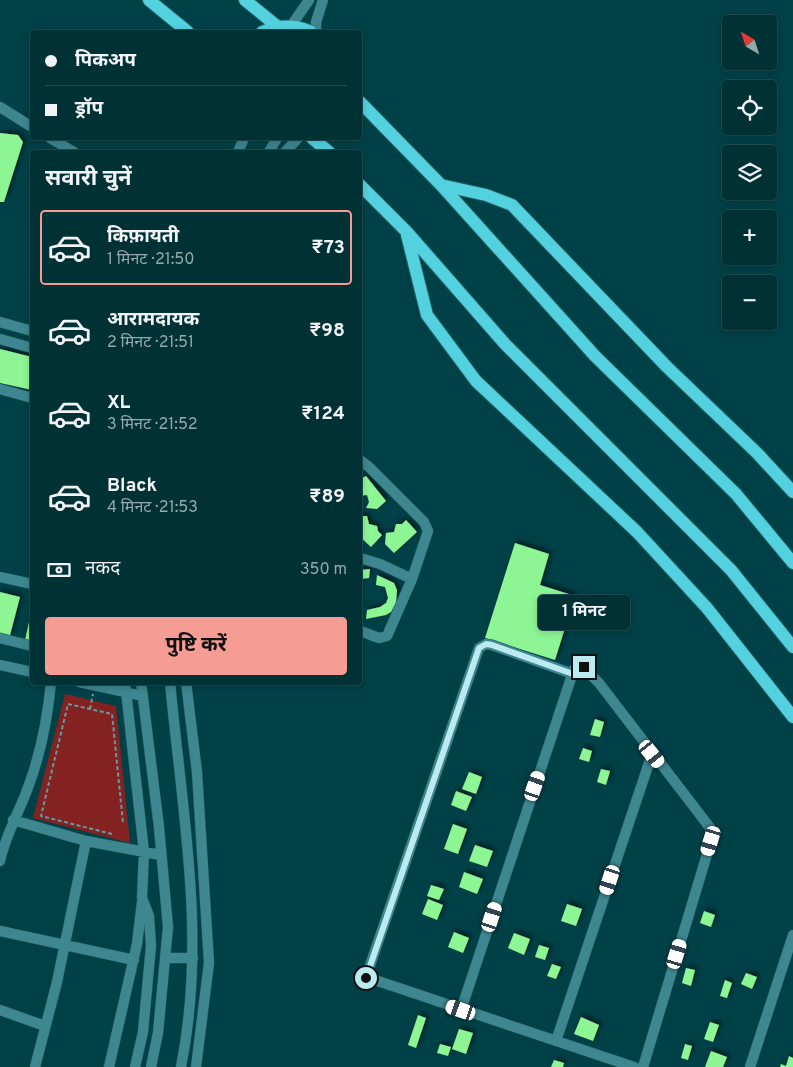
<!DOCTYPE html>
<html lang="hi">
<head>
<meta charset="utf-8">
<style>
	body { margin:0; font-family:Overpass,"Noto Sans Devanagari",sans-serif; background:#0a393d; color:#f1f3f6; height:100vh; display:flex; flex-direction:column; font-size:19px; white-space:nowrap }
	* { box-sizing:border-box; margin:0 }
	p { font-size:16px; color:#95a9ad }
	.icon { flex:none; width:28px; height:28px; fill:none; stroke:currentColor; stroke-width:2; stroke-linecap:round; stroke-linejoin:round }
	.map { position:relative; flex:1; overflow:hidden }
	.panel { position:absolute; left:30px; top:150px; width:332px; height:535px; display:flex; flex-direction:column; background:#003135; border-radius:5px; box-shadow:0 2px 8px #0003,0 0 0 1px #224c50 }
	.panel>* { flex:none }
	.guide { position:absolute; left:30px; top:30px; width:332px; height:110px; border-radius:5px; box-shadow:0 2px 8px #0003,0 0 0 1px #224c50; display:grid; align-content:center; height:110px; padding:0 15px; background:#003135 }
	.needle { width:32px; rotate:321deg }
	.fabs { position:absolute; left:722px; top:15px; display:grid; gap:10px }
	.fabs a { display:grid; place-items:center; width:55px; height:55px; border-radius:5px; background:#003135; box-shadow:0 2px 8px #0003,0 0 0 1px #224c50; font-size:25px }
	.end { position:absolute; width:22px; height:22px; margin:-11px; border:6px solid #bbebf1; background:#111; box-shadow:0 0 0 2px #111 }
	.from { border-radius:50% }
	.bubble { position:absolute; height:35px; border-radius:5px; background:#003135; box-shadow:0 2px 8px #0003,0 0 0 1px #224c50; font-size:16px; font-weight:700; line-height:35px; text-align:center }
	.car { position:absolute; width:15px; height:30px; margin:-15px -8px; border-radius:6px; box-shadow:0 0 4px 1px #0007; background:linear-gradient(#fff 24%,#345 0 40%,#fff 0 76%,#345 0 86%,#fff 0) }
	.guide b { display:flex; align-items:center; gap:18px; height:48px; font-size:19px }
	.guide b+b { border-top:1px solid #224c50 }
	.guide i { width:12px; height:12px; background:#f1f3f6 }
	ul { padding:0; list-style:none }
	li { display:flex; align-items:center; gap:15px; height:75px; margin:0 10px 8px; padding:0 5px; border:2px solid transparent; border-radius:5px }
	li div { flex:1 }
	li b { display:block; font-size:19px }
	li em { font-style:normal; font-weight:700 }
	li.current { border-color:#f59c94 }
	li>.icon { width:45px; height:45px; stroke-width:1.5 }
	h2 { padding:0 15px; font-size:22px; line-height:60px }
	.pay { display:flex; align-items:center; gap:12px; height:55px; padding:0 15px; font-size:19px }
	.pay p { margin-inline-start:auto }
	.primary-button { display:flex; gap:10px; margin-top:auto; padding:10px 15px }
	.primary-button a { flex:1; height:58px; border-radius:5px; background:#f59c94; color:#111; font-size:20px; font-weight:700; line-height:58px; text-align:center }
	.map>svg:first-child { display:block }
	.green { fill:#832221 }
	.building { fill:#8df594; filter:url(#shadow) }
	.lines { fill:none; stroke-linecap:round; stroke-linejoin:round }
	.minor-casing { stroke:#226066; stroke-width:11 }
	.major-casing { stroke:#226066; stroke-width:14 }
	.path { stroke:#639ba1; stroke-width:2; stroke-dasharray:4 2.5; stroke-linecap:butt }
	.minor { stroke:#3e8790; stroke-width:10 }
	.major { stroke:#53d1de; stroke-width:12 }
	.route { stroke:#bbebf1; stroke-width:6 }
</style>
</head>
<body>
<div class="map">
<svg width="793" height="1067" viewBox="0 0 793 1067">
	<defs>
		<filter id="shadow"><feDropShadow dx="2.5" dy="-2.5" stdDeviation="2.5" flood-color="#0009"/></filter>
	</defs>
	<rect width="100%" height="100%" fill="#004147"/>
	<!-- green -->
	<path class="green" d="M65 694 116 706 130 843 33 818Z"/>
	<!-- building -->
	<path class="building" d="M0 133 18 135 23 142 4 202H0Z
		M0 349 32 357V390L0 383Z
		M366 476 386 501 377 509 366 508 369 502 367 495 360 496V479Z
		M360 516H367L369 524 377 526 378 531 382 535 371 547 360 537Z
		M406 520 417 532 394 553 385 544 386 533 394 532 396 524H402Z
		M515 543 549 554 540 585 575 596 555 660 485 638Z
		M370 569 369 578 360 579V570Z
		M377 575 394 583 397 590 396 603 391 612 386 615 366 619 367 610 380 607 386 603 388 598 385 587 376 585Z
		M0 592 20 597 9 639 0 636Z
		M32 609V641L25 640Z
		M595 719 604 722 600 737 590 735Z
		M583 748 592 751 589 762 579 759Z
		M601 769 610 771 606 785 597 782Z
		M469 772 482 777 476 794 462 789Z
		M456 791 472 797 466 811 451 805Z
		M453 824 467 829 458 854 444 849Z
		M475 845 493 851 487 867 469 861Z
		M464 872 483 879 477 894 459 887Z
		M431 885 444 889 439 900 427 896Z
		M428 899 443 905 437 920 422 914Z
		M567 904 582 909 576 926 561 921Z
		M704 911 715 915 711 927 700 923Z
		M454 932 469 938 463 953 448 947Z
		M514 933 530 939 524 955 508 948Z
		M539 945 549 948 545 960 535 957Z
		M552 964 561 967 556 979 547 976Z
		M686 968 695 970 691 986 682 983Z
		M746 973 757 977 752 989 741 984Z
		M725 980 732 983 727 998 720 996Z
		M418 1015 426 1018 416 1048 408 1045Z
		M581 1017 599 1025 593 1041 574 1034Z
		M710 1022 719 1025 713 1042 704 1039Z
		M459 1029 473 1033 466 1054 452 1049Z
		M440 1044 451 1047 448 1056 437 1053Z
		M685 1044 692 1046 688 1060 681 1058Z
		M711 1051 727 1057 723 1067H705Z
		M789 1056 793 1058V1067H780L781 1064 786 1066Z
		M554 1060 564 1063 563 1067H551Z"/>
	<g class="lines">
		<!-- minor casing -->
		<g class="minor-casing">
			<path id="minor" d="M291 26 309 0
				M316 32V22L323 0
				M0 107 32 127
				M50 138 74 152
				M238 152 244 138
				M269 152 277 138
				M285 152 298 138
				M0 322 32 331
				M0 339 32 348
				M0 389 32 398
				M360 460 369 467 424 522 428 531 412 579 387 636 379 638 360 631
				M360 558 380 564 412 579
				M0 577 32 584
				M0 638 32 646
				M0 665 32 672
				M573 674 492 645 486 644 479 648 366 977 634 1067
				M79 682 143 696
				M125 682 144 852 142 898 149 916 151 946 143 1032 135 1067
				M141 682 159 827 168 927 158 1033 151 1067
				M170 682C182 812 207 937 181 1067
				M186 682 197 772 209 963 196 1067
				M13 820 86 841 161 855
				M0 861C6 833 21 809 30 782 41 751 48 715 51 682
				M0 931 134 960
				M166 958H193
				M0 1010 45 1026
				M461 1010 574 669 581 665 599 683 711 829V841L643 1067
				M556 1041 652 754
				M35 1067 57 982 86 841
				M109 1067 137 944 142 902
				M750 1067 793 935"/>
		</g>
		<!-- major casing -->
		<g class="major-casing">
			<path id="major" d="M149 0 188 32
				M245 0 278 27
				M262 32C279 25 294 24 311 32
				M360 102 441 185 595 356 736 494 793 563
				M312 138 329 152
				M360 185 407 232 505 344 731 570 793 647
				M441 185 486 195 512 205 667 367 757 453 793 492
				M407 235 427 315 476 381 637 532 707 608 793 717"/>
		</g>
		<!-- path -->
		<path class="path" d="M90 709 93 694
			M112 834 41 816 68 704 112 714 123 823"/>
		<!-- minor -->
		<use href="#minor" class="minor"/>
		<!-- major -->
		<use href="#major" class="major"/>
	</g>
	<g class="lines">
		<!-- route -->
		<path class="route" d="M366 978 479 648 486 644 492 645 573 674 577 666 584 667"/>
	</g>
</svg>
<div class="fabs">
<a><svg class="needle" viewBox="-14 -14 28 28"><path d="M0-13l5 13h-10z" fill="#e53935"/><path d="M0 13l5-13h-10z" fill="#95a9ad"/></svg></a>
<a><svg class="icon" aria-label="locate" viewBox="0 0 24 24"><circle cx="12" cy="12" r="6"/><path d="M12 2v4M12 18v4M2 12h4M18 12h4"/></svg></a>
<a><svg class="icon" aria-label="layers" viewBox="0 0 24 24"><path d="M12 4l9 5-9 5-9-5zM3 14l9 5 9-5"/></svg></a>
<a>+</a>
<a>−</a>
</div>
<i class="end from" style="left:366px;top:978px"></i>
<i class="end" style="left:584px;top:667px"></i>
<div class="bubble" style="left:538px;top:595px;width:92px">1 मिनट</div>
<i class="car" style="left:652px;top:754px;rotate:141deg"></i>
<i class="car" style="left:535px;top:786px;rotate:19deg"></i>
<i class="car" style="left:711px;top:841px;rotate:197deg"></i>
<i class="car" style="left:610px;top:880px;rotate:198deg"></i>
<i class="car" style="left:492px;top:917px;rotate:18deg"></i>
<i class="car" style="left:677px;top:954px;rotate:17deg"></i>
<i class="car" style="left:461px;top:1010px;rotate:289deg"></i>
<div class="guide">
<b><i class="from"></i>पिकअप</b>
<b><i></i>ड्रॉप</b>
</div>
<section class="panel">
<h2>सवारी चुनें</h2>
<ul>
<li class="current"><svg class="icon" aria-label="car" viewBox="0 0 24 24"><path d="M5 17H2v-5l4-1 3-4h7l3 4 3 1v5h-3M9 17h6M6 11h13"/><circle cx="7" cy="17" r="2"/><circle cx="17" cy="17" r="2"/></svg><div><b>किफ़ायती</b><p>1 मिनट · 21:50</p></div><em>₹73</em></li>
<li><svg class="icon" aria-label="car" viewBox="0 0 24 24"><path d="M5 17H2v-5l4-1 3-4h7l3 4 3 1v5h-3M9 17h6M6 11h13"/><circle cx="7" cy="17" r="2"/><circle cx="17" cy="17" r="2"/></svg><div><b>आरामदायक</b><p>2 मिनट · 21:51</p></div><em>₹98</em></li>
<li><svg class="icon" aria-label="car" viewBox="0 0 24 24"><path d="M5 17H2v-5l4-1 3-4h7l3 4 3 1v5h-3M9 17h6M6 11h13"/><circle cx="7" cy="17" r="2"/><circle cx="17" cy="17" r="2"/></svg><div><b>XL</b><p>3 मिनट · 21:52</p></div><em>₹124</em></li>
<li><svg class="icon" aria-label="car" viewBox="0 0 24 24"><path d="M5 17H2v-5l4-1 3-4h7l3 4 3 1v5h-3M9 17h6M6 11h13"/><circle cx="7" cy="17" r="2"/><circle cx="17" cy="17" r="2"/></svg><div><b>Black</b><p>4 मिनट · 21:53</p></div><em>₹89</em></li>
</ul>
<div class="pay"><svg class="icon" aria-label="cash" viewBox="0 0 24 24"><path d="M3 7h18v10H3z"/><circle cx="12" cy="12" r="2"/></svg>नकद<p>350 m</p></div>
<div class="primary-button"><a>पुष्टि करें</a></div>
</section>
</div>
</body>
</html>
